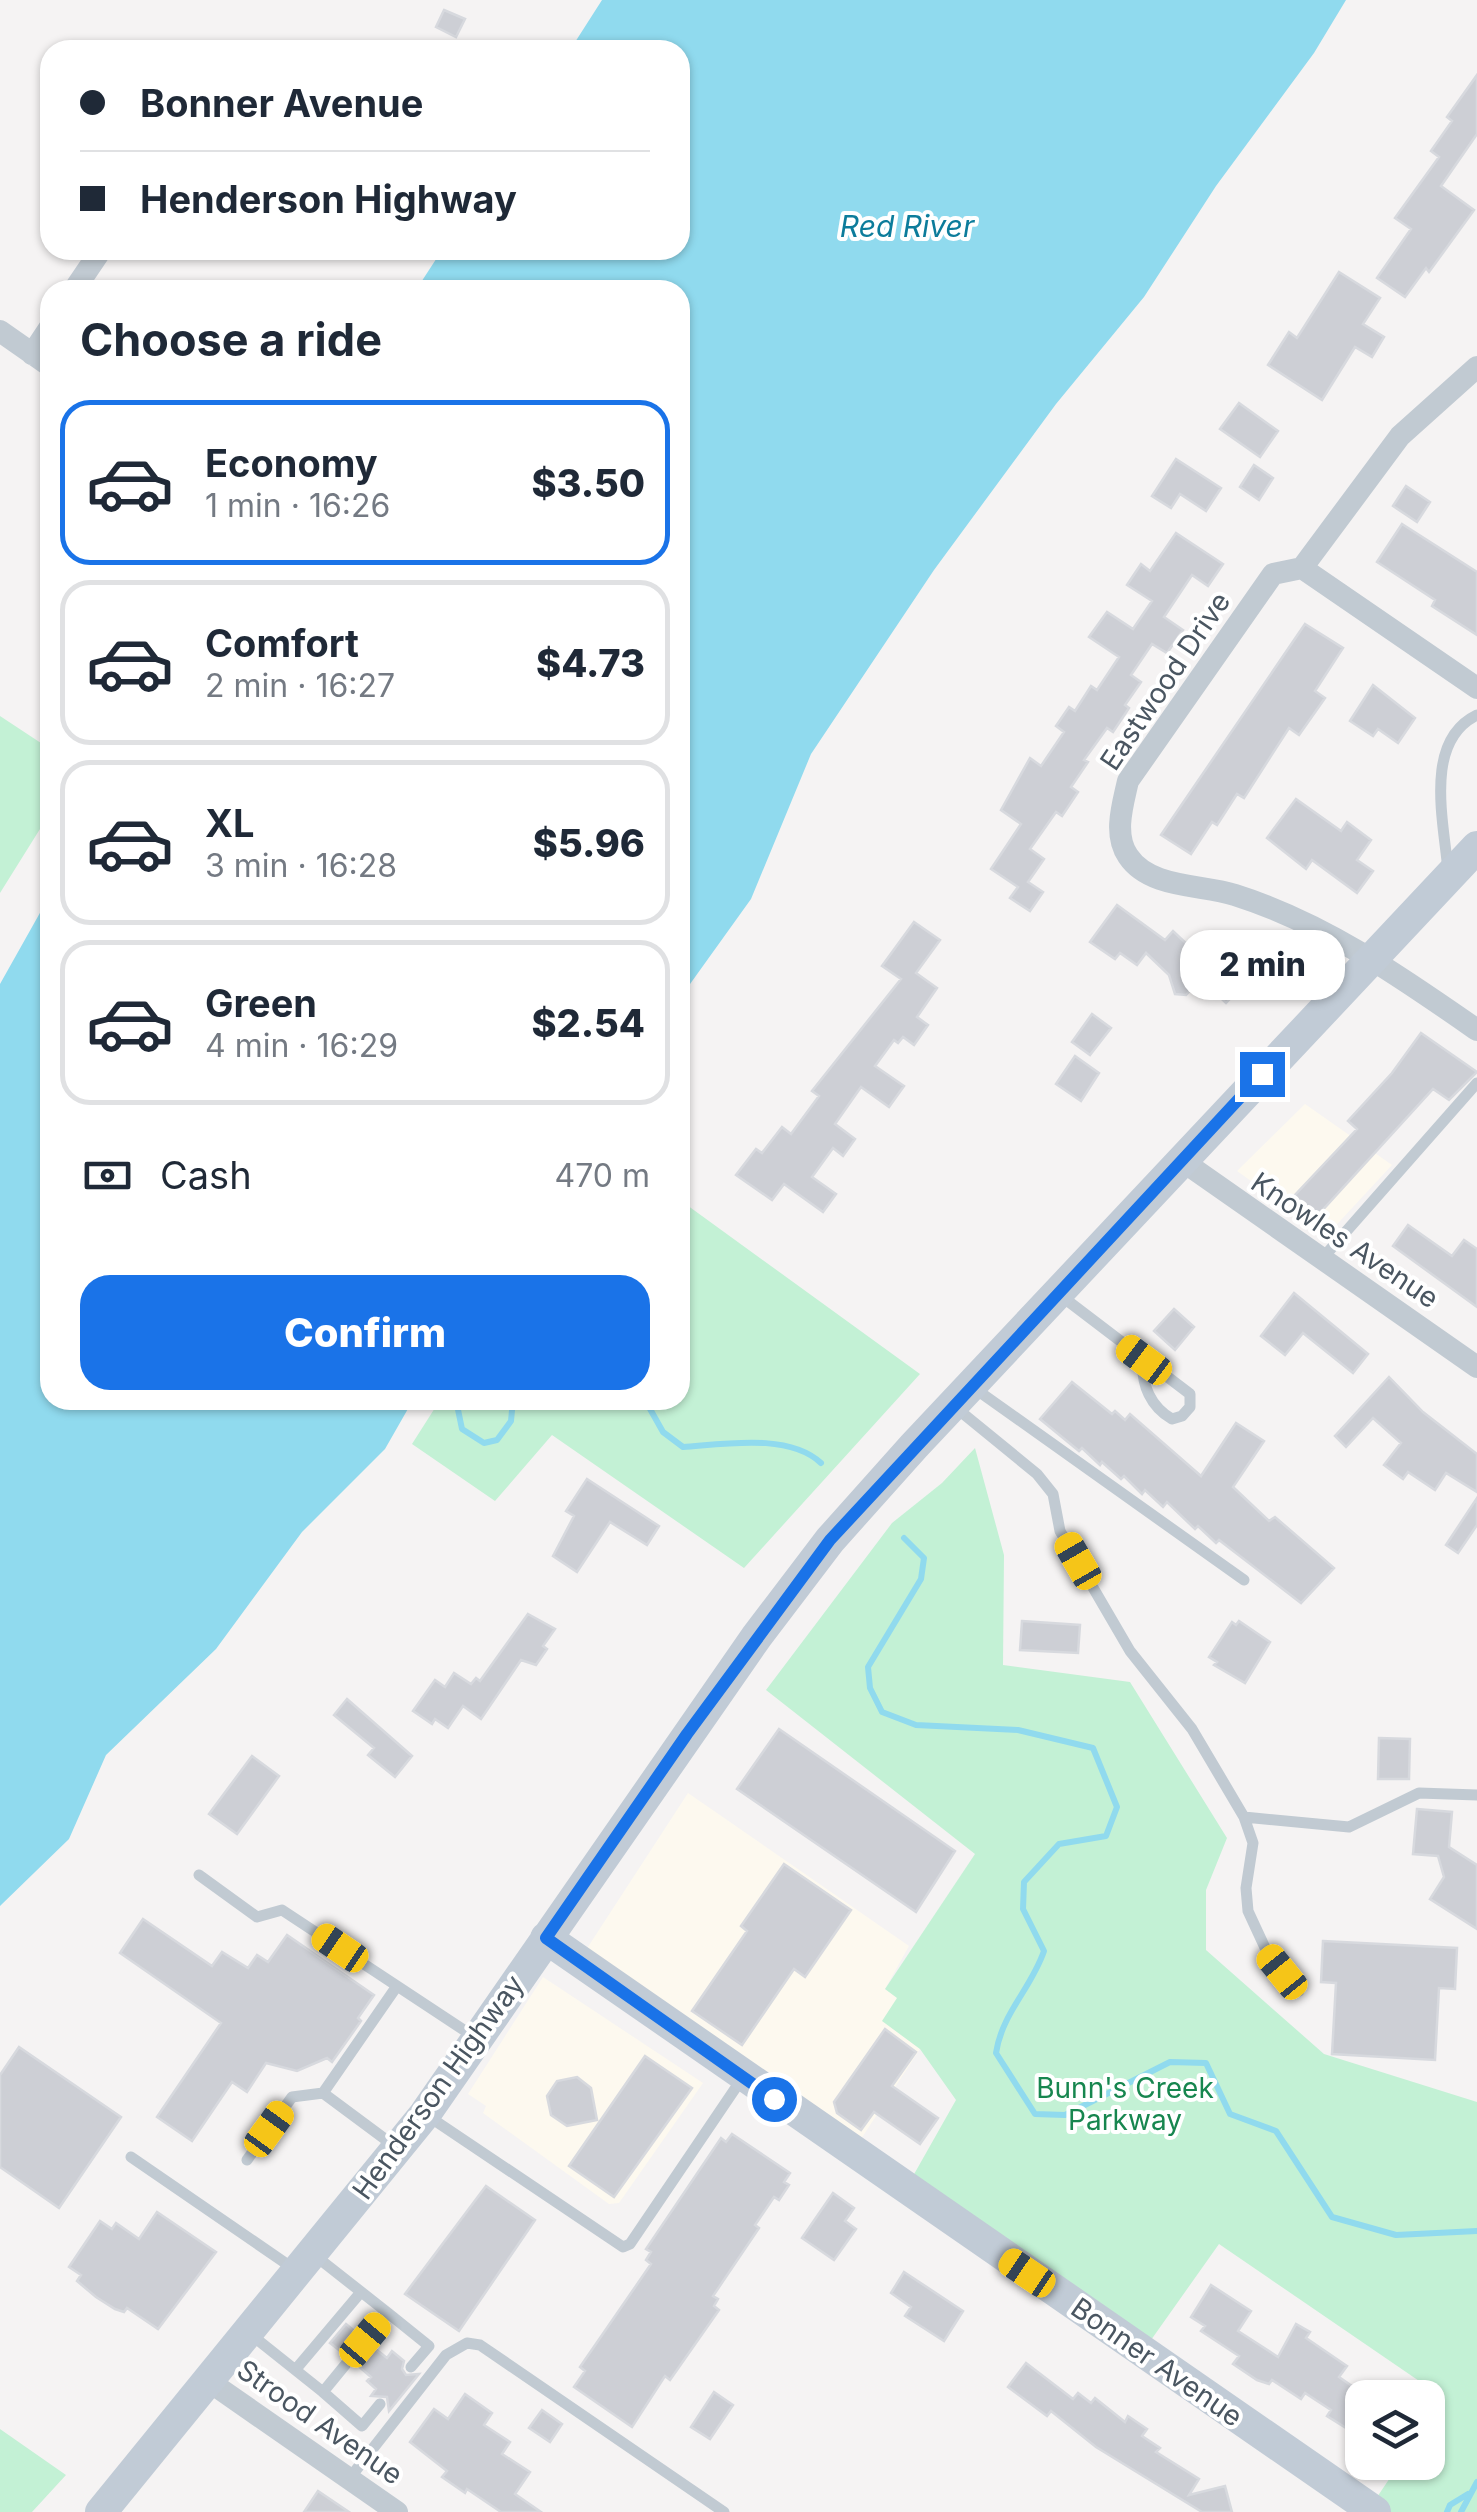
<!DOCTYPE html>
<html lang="en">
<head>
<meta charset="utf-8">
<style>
	body { margin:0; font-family:Inter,sans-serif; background:#f6f6f7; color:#1f2937; height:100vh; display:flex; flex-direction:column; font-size:38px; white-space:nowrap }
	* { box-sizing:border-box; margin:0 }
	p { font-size:32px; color:#747a83 }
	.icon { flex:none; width:55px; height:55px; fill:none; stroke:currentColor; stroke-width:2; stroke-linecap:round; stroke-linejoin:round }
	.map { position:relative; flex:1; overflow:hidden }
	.drawer { position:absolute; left:40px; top:280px; width:650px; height:1130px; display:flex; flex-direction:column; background:#fff; border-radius:30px; box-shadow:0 2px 8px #0004 }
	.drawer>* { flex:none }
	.top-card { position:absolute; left:40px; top:40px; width:650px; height:220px; border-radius:30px; box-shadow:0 2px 8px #0004; display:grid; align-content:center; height:220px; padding:0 40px; background:#fff }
	.fabs { position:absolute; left:1345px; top:2380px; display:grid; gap:20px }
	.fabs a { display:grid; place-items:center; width:100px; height:100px; border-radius:20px; background:#fff; box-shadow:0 2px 8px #0004; font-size:50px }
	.end { position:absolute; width:45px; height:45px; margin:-22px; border:12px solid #1a73e8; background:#fff; box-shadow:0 0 0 5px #fff }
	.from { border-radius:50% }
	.bubble { position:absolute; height:70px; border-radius:30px; background:#fff; box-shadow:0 2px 8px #0004; font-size:32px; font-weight:800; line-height:70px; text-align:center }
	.car { position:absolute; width:30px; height:60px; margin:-30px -15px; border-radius:12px; box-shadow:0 0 8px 2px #0007; background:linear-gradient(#f5c518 24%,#345 0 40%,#f5c518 0 76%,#345 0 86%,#f5c518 0) }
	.top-card b { display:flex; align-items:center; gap:35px; height:95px; font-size:38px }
	.top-card b+b { border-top:2px solid #e0e1e3 }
	.top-card i { width:25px; height:25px; background:#1f2937 }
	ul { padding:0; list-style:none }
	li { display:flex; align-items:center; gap:30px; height:165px; margin:0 20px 15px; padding:0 20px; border:5px solid #e0e1e3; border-radius:30px }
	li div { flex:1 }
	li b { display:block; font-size:38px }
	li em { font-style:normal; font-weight:800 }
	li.selected { border-color:#1a73e8 }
	li>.icon { width:90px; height:90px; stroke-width:1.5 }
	h2 { padding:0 40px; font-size:45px; line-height:120px }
	.pay { display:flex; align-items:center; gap:25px; height:110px; padding:0 40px; font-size:38px }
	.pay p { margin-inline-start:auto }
	.action { display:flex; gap:20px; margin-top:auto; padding:20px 40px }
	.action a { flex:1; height:115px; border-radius:30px; background:#1a73e8; color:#fff; font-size:40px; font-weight:800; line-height:115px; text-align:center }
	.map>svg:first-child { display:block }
	.commercial { fill:#fdf9ef }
	.green { fill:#c3f1d5 }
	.water { fill:#90daee }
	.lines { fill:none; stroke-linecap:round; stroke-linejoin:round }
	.stream { stroke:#90daee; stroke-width:6 }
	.building { fill:#cdcfd5; stroke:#d7d9de; stroke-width:2.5 }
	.lane { stroke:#c1cad2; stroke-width:11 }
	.street { stroke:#c1cad2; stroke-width:22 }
	.secondary { stroke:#c1cbd6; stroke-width:32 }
	.route { stroke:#1a73e8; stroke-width:12 }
	.labels { text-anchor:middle; stroke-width:8; stroke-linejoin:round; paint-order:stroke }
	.street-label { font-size:28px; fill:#4a5661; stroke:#fff }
	.park-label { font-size:28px; fill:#17864f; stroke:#fff }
	.water-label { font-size:30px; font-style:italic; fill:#0c7c9b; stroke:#fff }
</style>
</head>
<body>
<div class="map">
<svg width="1477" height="2512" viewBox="0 0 1477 2512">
	<rect width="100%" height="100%" fill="#f5f3f3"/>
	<!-- commercial -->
	<path class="commercial" d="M1305 1104 1392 1165 1327 1235 1237 1171Z
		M688 1793 909 1946 885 1989 898 1998 883 2021 920 2049 857 2145 584 1953Z
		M543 1977 703 2083 619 2203 609 2204 483 2113 486 2106 468 2094Z"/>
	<!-- green -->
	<path class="green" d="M0 716 50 749V813L0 893Z
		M680 1200 920 1374 744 1568 552 1435 495 1501 412 1444 440 1400H680Z
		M975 1448 1004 1555 1003 1665 1130 1682 1227 1838 1206 1890V1950L1324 2054 1477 2102V2512H1367L1400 2463 1428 2462V2423L1444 2398 1219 2244 1151 2340 913 2176 956 2100 920 2049 882 2021 897 1998 885 1989 975 1854 766 1690 892 1523 942 1483Z
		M0 2429 66 2475 32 2512H0Z"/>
	<!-- water -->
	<path class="water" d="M602 0H1346L1314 53 1216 186 1144 297 1056 404 934 570 811 754 751 899 680 998V290H416L442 250H680V50H570Z
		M50 895V1400H413L385 1449 302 1532 216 1649 106 1755 69 1839 0 1906V984Z"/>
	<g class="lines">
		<!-- stream -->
		<path class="stream" d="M456 1400 462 1429 484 1443 497 1440 511 1421 513 1400
			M645 1400 663 1432 683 1447C725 1444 789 1433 821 1463
			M904 1538 924 1558 921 1579 868 1667 870 1688 882 1712 916 1725 1018 1730 1093 1748 1117 1807 1106 1836 1059 1844 1024 1882 1023 1909 1044 1951C1031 1989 1002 2013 996 2053L1035 2114 1065 2115 1170 2062 1206 2063 1230 2114 1276 2131 1332 2217 1396 2235 1477 2231
			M1447 2512 1450 2505 1468 2494
			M1461 2512 1477 2482"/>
	</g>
	<!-- building -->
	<path class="building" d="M444 10 465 19 456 37 436 27Z
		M1477 75V134L1441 186 1474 210 1429 272 1426 268 1405 297 1377 278 1411 229 1395 218 1439 157 1431 151 1452 121 1447 117Z
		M1339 272 1380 298 1363 324 1384 337 1372 357 1355 347 1322 400 1268 365 1289 332 1297 338Z
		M1239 403 1278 431 1260 457 1220 429Z
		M1176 459 1221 488 1206 511 1180 494 1171 508 1152 496Z
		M1254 465 1273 478 1259 500 1240 487Z
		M1406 486 1430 502 1417 522 1393 506Z
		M1402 524 1477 572V635L1432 606 1435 600 1377 562Z
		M1176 533 1223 564 1208 586 1192 575 1164 617 1183 630 1167 653 1152 644 1131 675 1141 682 1125 705 1129 708 1113 732 1107 728 1084 760 1088 762 1071 787 1078 792 1062 816 1056 812 1030 849 1044 859 1028 882 1043 892 1030 911 1010 898 1018 887 991 869 1021 824 1001 810 1030 758 1041 766 1064 732 1056 726 1069 707 1075 711 1091 686 1097 690 1119 657 1089 637 1107 612 1133 629 1152 601 1127 585 1141 564 1150 571Z
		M1305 624 1343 648 1315 691 1325 698 1299 735 1289 728 1244 798 1237 794 1217 825 1212 822 1191 854 1161 835Z
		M1373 685 1415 718 1398 743 1378 729 1373 736 1350 721Z
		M1296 799 1341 831 1347 822 1371 840 1357 860 1373 871 1357 893 1312 860 1306 869 1267 838Z
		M1117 905 1165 940 1173 931 1191 948 1203 935 1227 958 1238 947 1275 978 1257 997 1244 984 1226 1003 1201 979 1186 995 1175 994 1169 975 1146 953 1137 965 1120 953 1115 959 1090 942Z
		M914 922 940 940 916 973 937 988 917 1017 928 1025 914 1045 903 1037 898 1043 894 1040 875 1066 904 1086 889 1107 861 1087 835 1124 855 1139 843 1156 833 1148 812 1177 836 1194 823 1212 784 1184 772 1200 736 1175 756 1149 762 1153 782 1127 791 1134 819 1096 812 1091 901 979 882 966Z
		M1092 1014 1111 1028 1090 1055 1072 1042Z
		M1421 1033 1477 1072 1449 1100 1433 1089 1318 1215 1293 1197 1357 1129 1348 1121 1392 1073Z
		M1075 1056 1099 1073 1081 1101 1056 1084Z
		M1408 1225 1452 1256 1464 1240 1477 1249V1307L1393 1246Z
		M1294 1293 1368 1354 1353 1373 1303 1333 1285 1355 1261 1336Z
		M1174 1309 1194 1327 1175 1350 1154 1331Z
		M1389 1377 1423 1412 1477 1454V1492L1446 1473 1435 1490 1408 1472 1403 1479 1384 1465 1401 1443 1373 1418 1346 1447 1335 1436Z
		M1072 1382 1112 1414 1115 1411 1125 1420 1130 1414 1201 1476 1236 1423 1264 1441 1233 1487 1269 1521 1275 1517 1334 1568 1301 1603 1219 1540 1216 1543 1198 1526 1195 1529 1167 1502 1163 1507 1145 1490 1142 1494 1124 1476 1121 1479 1102 1462 1100 1465 1082 1448 1079 1451 1040 1419Z
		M587 1479 659 1526 647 1545 610 1522 577 1572 553 1556 574 1516 566 1511Z
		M1477 1498V1525L1458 1553 1446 1545Z
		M528 1614 555 1629 543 1646 547 1649 536 1665 521 1660 481 1719 463 1706 448 1728 435 1719 432 1724 413 1711 435 1680 445 1687 454 1673 471 1684 476 1678 480 1681Z
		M1022 1621 1080 1625 1078 1653 1020 1650Z
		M1239 1621 1270 1642 1245 1683 1214 1665 1217 1662 1209 1657 1232 1622 1236 1625Z
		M347 1699 412 1756 395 1777 368 1755 374 1748 334 1715Z
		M779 1729 955 1851 916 1912 737 1789Z
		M1379 1738 1410 1739 1409 1779H1378Z
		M252 1756 279 1776 237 1834 209 1814Z
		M1417 1809 1452 1812 1449 1847 1477 1865V1929L1430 1899 1444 1877 1438 1856 1413 1854Z
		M784 1864 851 1910 805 1977 794 1969 742 2045 692 2011 747 1931 741 1926Z
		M143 1919 212 1966 222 1952 248 1968 257 1955 268 1962 287 1935 374 1995 358 2018 361 2021 332 2062 327 2058 297 2071 266 2063 247 2092 232 2082 192 2141 157 2117 221 2023 120 1953Z
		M1323 1941 1457 1948 1455 1989 1439 1988 1435 2060 1332 2054 1336 1983 1321 1982Z
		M885 2029 916 2052 892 2086 938 2118 920 2144 874 2112 861 2130 837 2113 834 2102Z
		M19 2047 121 2117 59 2208 0 2167V2075Z
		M645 2056 692 2088 614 2197 569 2166Z
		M577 2077 591 2088 597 2120 567 2126 551 2115 547 2096 557 2081Z
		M732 2134 790 2173 784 2182 789 2185 779 2200 774 2197 755 2225 759 2228 713 2296 718 2299 714 2306 719 2310 670 2380 665 2376 632 2427 574 2387 585 2371 580 2367 651 2264 646 2260 651 2252 646 2249 721 2138 726 2142Z
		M486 2186 535 2220 459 2331 405 2294Z
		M833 2193 854 2208 845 2221 856 2229 834 2260 802 2238Z
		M157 2212 216 2252 158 2329 127 2308 124 2312 115 2309 96 2297 77 2281 81 2275 69 2267 100 2221 112 2229 116 2223 139 2239Z
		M904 2272 963 2311 944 2341 905 2316 911 2307 891 2293Z
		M1211 2285 1251 2311 1238 2331 1278 2357 1296 2324 1310 2332 1306 2338 1347 2366 1339 2377 1362 2393V2438L1327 2416 1331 2410 1305 2393 1301 2399 1272 2380 1269 2384 1257 2380 1233 2364 1239 2356 1201 2331 1205 2326 1191 2317Z
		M346 2324 358 2334 356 2342 360 2348 372 2346 387 2358 392 2351 404 2361 402 2369 406 2375 419 2374 389 2411 387 2397 371 2396 376 2389 367 2381 371 2377 357 2365V2352L351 2350 343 2353 330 2343Z
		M1026 2363 1073 2399 1078 2393 1091 2403 1095 2398 1125 2422 1128 2416 1147 2429 1142 2436 1160 2448 1156 2452 1199 2479 1189 2495 1225 2486 1232 2512H1202L1096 2447 1051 2411 1047 2416 1008 2387Z
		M714 2392 733 2405 710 2439 691 2427Z
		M465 2394 492 2413 484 2425 510 2442 502 2454 530 2472 515 2494 541 2512H501L467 2489 465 2493 442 2477 447 2471 410 2442 434 2409 448 2419Z
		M542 2410 562 2424 550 2442 529 2428Z
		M318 2491 349 2512H304Z"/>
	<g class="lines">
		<!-- lane -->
		<path class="lane" d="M1448 871C1444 822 1423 741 1477 715
			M1321 1260 1477 1083
			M1060 1295 1190 1394V1407L1182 1416 1172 1419C1151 1407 1141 1385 1143 1360
			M974 1388 1244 1580
			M955 1407 1037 1474 1053 1494 1060 1531 1130 1651 1192 1729 1244 1817 1253 1843 1246 1888 1248 1911 1267 1952 1299 1991
			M1244 1817 1349 1827 1419 1793 1477 1795
			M199 1875 257 1917 282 1910 476 2038
			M323 2093 397 1986
			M428 2116 623 2247 630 2244 741 2080
			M131 2157 294 2269
			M247 2160 292 2097 323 2093 393 2145
			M313 2254 388 2313 365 2340
			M388 2313 429 2346 411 2367
			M249 2333 323 2392 350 2359
			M296 2369 361 2292
			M323 2392 362 2426 380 2404
			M349 2479 446 2355 467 2343 480 2345 724 2512"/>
		<!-- street -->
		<path class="street" d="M74 290 101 250
			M0 331 50 366
			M32 354 50 327
			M1477 367 1400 436 1302 568 1273 574 1128 781C1123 804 1113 834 1128 856 1150 889 1202 884 1235 895 1324 923 1401 977 1477 1030
			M1302 568 1477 688
			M1181 1160 1477 1367
			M210 2382 397 2512"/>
		<!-- secondary -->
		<path class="secondary" d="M546 1938 1375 2512
			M101 2512 425 2114 757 1636 830 1540 914 1446 1477 847"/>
	</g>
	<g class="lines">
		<!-- route -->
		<path class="route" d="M774 2099 546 1938 687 1734 830 1540 1262 1074"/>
	</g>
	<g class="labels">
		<!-- street labels -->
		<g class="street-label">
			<text transform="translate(1165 681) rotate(-56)" y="10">Eastwood Drive</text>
			<text transform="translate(1345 1240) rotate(34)" y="10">Knowles Avenue</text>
			<text transform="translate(438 2087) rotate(-54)" y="10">Henderson Highway</text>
			<text transform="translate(1157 2362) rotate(35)" y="10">Bonner Avenue</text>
			<text transform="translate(320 2422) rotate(35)" y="10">Strood Avenue</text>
		</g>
		<!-- park labels -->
		<g class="park-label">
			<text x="1125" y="2098">Bunn's Creek<tspan x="1125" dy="32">Parkway</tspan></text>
		</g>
		<!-- water labels -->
		<g class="water-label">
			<text x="907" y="237">Red River</text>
		</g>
	</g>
</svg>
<div class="fabs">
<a><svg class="icon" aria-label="layers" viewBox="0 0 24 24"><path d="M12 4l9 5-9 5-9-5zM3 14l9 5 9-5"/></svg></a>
</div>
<i class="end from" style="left:774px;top:2099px"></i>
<i class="end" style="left:1262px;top:1074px"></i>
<div class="bubble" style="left:1180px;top:930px;width:165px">2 min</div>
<i class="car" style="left:1144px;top:1360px;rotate:307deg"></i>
<i class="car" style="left:1078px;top:1561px;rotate:330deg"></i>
<i class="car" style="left:340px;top:1948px;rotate:304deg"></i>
<i class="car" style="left:1282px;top:1972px;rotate:321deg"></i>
<i class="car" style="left:269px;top:2129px;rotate:36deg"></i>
<i class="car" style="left:1027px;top:2273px;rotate:304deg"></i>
<i class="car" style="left:365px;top:2340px;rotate:40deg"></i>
<div class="top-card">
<b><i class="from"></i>Bonner Avenue</b>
<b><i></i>Henderson Highway</b>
</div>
<section class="drawer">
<h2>Choose a ride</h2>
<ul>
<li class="selected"><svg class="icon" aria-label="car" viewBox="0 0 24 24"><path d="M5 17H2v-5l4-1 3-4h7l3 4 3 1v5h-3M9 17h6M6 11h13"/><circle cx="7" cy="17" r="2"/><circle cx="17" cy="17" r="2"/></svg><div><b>Economy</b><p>1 min · 16:26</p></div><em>$3.50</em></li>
<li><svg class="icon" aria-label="car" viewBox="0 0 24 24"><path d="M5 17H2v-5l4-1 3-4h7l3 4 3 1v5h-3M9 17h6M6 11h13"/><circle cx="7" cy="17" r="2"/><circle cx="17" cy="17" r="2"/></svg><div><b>Comfort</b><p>2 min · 16:27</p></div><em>$4.73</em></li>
<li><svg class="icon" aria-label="car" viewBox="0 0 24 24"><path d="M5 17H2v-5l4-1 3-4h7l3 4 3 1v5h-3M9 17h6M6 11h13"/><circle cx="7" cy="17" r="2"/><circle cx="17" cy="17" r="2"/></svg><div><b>XL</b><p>3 min · 16:28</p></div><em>$5.96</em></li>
<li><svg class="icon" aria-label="car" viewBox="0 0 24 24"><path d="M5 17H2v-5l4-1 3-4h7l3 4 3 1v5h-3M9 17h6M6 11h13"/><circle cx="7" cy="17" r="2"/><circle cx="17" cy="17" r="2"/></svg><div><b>Green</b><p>4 min · 16:29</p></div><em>$2.54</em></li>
</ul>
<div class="pay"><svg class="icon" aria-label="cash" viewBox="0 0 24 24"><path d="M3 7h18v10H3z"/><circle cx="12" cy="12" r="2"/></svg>Cash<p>470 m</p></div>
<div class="action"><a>Confirm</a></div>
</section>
</div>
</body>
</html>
